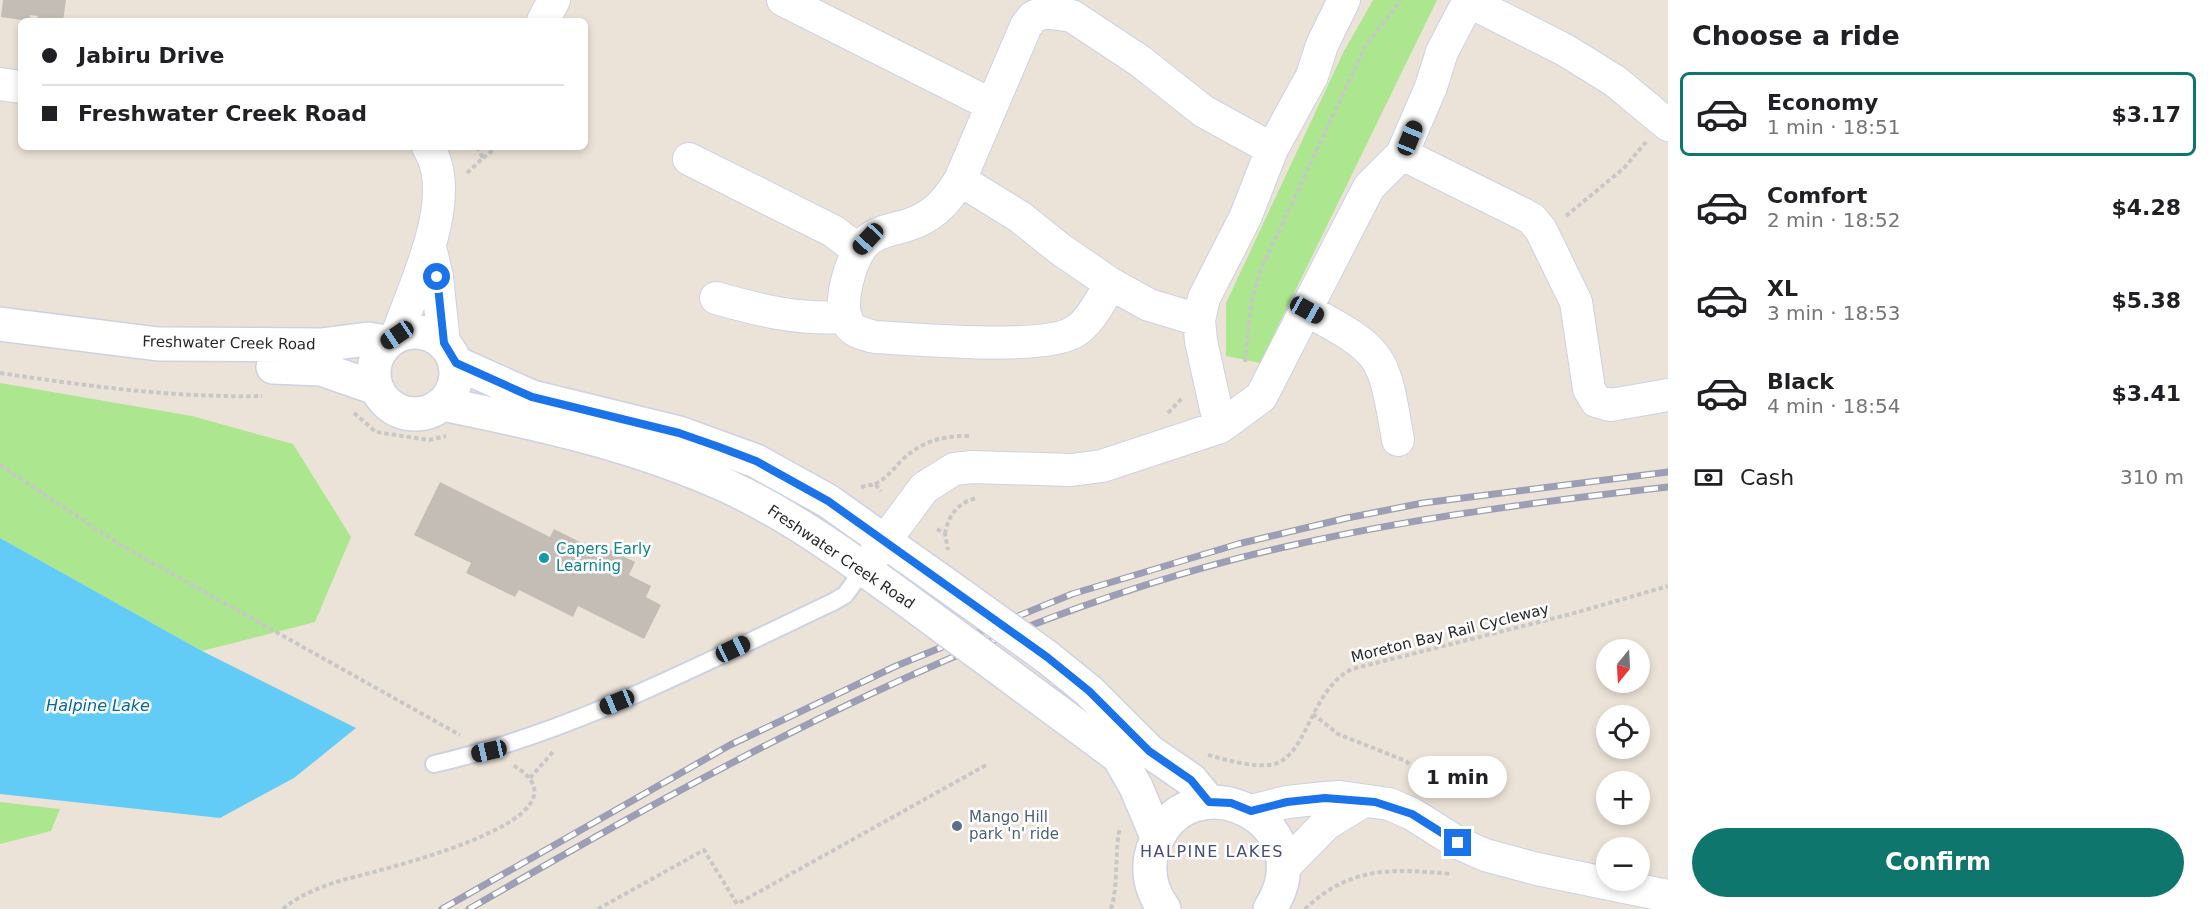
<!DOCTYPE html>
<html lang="en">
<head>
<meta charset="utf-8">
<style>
	body { margin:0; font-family:"DejaVu Sans",sans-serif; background:#f2f2f2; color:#202124; height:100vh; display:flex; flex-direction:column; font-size:22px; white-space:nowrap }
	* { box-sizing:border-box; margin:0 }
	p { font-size:20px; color:#757577 }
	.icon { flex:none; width:33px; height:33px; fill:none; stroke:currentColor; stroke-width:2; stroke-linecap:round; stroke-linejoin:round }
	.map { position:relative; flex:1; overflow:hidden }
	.side { display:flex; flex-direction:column; background:#fff; width:540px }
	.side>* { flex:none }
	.hud { position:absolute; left:18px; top:18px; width:570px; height:132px; border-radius:9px; box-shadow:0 3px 9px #0003; display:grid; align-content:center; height:132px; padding:0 24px; background:#fff }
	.needle { width:39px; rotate:198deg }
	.buttons { position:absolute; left:1596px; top:639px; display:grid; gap:12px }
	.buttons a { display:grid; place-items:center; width:54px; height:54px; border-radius:50%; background:#fff; box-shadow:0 3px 9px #0003; font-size:30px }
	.end { position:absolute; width:27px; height:27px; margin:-14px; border:8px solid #1a73e8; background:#fff; box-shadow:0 0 0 3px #fff }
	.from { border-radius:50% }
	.bubble { position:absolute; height:42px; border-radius:21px; background:#fff; box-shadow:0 3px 9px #0003; font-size:20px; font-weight:700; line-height:42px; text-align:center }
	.car { position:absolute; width:18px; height:36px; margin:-18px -9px; border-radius:8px; box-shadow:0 0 4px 2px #0007; background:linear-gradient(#222 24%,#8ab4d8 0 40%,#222 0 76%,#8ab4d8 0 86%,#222 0) }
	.hud b { display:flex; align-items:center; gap:21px; height:57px; font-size:22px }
	.hud b+b { border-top:2px solid #e0e0e0 }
	.hud i { width:15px; height:15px; background:#202124 }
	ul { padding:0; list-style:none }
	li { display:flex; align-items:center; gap:18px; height:84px; margin:0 12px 9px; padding:0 12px; border:3px solid transparent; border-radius:9px }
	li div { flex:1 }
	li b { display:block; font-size:22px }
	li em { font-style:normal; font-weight:700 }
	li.selected { border-color:#0f766e }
	li>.icon { width:54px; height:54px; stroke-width:1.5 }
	h2 { padding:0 24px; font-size:27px; line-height:72px }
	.pay { display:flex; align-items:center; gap:15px; height:66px; padding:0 24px; font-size:22px }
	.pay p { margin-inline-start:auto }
	.action { display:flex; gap:12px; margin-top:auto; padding:12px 24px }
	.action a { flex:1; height:69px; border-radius:36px; background:#0f766e; color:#fff; font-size:24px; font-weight:700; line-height:69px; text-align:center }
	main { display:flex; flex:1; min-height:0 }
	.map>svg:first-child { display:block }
	.green { fill:#ace78f }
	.water { fill:#62ccf7 }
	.building { fill:#c3bdb5 }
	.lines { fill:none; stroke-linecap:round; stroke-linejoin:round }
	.lane-casing { stroke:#cdd1e2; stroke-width:20 }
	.street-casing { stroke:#cdd1e2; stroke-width:34 }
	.secondary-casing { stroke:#cdd1e2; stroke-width:36 }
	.path { stroke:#c7c7c7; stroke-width:4; stroke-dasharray:4.5 3; stroke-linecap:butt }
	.lane { stroke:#fff; stroke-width:16 }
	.street { stroke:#fff; stroke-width:32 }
	.secondary { stroke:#fff; stroke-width:33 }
	.rail-casing { stroke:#9b9eb4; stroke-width:7 }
	.rail { stroke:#fff; stroke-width:4.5; stroke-dasharray:14; stroke-linecap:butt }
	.secondary-bridge-casing { stroke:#cdd1e2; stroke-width:36; stroke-linecap:butt }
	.secondary-bridge { stroke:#fff; stroke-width:33 }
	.route { stroke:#1a73e8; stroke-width:8 }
	.culture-dot { fill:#0f9aa8; stroke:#fff; stroke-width:2 }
	.service-dot { fill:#5c6f8a; stroke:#fff; stroke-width:2 }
	.labels { text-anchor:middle; stroke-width:5; stroke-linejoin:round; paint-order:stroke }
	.street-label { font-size:15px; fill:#282828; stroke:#fff }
	.culture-label { font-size:15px; fill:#0d838f; stroke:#fff; text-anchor:start }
	.service-label { font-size:15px; fill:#4e5e75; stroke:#fff; text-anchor:start }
	.water-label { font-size:16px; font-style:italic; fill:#0467a0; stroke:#fff }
	.neighbourhood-label { font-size:16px; letter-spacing:1.5px; fill:#454e7b; stroke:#fff }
</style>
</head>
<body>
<main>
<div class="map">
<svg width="1668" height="909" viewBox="0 0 1668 909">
	<rect width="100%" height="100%" fill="#ece3d8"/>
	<!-- green -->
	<path class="green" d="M1373 0H1437L1260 363 1226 356V303L1344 51Z
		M0 383 192 416 293 444 351 537 315 622 202 651 0 538Z
		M0 802 60 809 51 831 0 844Z"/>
	<!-- water -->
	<path class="water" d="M0 538 202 651 356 728 294 778 220 818 0 794Z"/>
	<!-- building -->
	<path class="building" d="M3 0H66L63 21H36L38 16 30 15 29 21 1 17Z
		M440 482 550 537 554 529 604 554 607 548 635 562 629 575 651 586 646 597 661 605 644 639 578 606 573 617 519 590 515 597 466 573 471 563 414 535Z"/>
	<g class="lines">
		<!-- lane casing -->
		<g class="lane-casing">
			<path id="lane" d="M434 764C574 732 703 663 833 602L845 595 864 569"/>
		</g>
		<!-- street casing -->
		<g class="street-casing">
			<path id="street" d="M783 0 992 105
				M1468 1 1565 50 1615 81 1668 125
				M543 21 554 0
				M0 84 21 87
				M1402 154 1523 214 1532 219 1541 230 1576 302 1589 389 1596 401 1611 405 1668 395
				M689 159 833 231 858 250
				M960 180 1020 217 1060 249 1111 284 1149 305 1199 320
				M431 251 437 277 444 343
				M1111 284C1101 299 1090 323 1074 332 1042 351 916 339 875 337 867 335 856 333 850 326 835 309 851 254 867 241 877 232 893 229 905 226 932 218 946 203 960 180L1026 26 1033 17 1045 12 1072 16 1140 61 1203 111 1272 149
				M716 298C762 311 798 320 846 317
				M1307 310C1385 353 1383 353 1398 440
				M397 335C414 286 460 196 428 147
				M1220 427 1201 341 1199 320 1204 298 1245 218 1272 149 1312 76 1322 45 1344 0
				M864 569 924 488 954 469 972 467 1071 470 1102 466 1220 427 1261 397 1369 187 1402 154 1431 87 1442 52 1469 0
				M1251 811 1287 802 1325 798 1340 797 1389 804 1412 814 1458 843 1485 855 1537 869 1668 896
				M1284 867 1326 824 1362 802"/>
		</g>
		<!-- secondary casing -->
		<g class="secondary-casing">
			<path id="secondary" d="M0 324 158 344 321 345 368 339 387 342
				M374 373a41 41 0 1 1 82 0a41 41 0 1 1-82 0Z
				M456 363 532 397 679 433 756 461 828 501 962 596
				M273 367 321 369 376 388
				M443 404C541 424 636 445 727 486 798 519 860 566 923 612
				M1047 657 1089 691 1149 751 1191 780 1209 802
				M1007 674 1119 757 1136 787 1157 837
				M1164 909C1151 891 1146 870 1153 849 1186 753 1327 820 1270 909"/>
		</g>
		<!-- path -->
		<path class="path" d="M483 158 497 147
			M467 173 483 158 477 147
			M1566 216 1624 168 1646 142
			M1245 362 1251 302 1261 269 1366 45 1401 0
			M0 373C87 386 174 398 262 396
			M354 413 376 432 429 440 446 436
			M1168 413 1183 397
			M0 465 119 544 460 735
			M875 484C887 478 893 469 903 459 921 442 944 435 969 436
			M861 487 875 484 881 491
			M937 529 945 534 948 550
			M945 534C948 515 959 501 978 498
			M1313 714 1338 734 1406 761 1413 768 1420 785
			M1208 755C1227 760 1250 767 1269 765 1308 761 1308 691 1352 669L1571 614 1668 586
			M530 778 553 752
			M283 909C298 896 318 888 336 882 365 873 610 820 511 764
			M598 909 704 850 737 904 988 764
			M1111 909C1119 882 1114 854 1120 827
			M1305 909C1351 865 1394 869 1452 874"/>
		<!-- lane -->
		<use href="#lane" class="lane"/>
		<!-- street -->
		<use href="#street" class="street"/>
		<!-- secondary -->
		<use href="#secondary" class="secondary"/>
		<!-- rail casing -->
		<g class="rail-casing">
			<path id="rail" d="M442 909 730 745 896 666 1072 594 1238 544 1347 518 1423 503 1668 472
				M469 909C731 758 1000 609 1298 544 1420 517 1544 501 1668 487"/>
		</g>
		<!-- rail -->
		<use href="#rail" class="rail"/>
		<!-- secondary-bridge casing -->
		<g class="secondary-bridge-casing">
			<path id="secondary-bridge" d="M962 596 1047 657
				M923 612 1007 674"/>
		</g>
		<!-- secondary-bridge -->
		<use href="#secondary-bridge" class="secondary-bridge"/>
	</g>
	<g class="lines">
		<!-- route -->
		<path class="route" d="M437 277 444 343 456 363 532 397 679 433 719 447 756 461 828 501 1047 657 1089 691 1149 751 1191 780 1209 802 1231 803 1251 811 1287 802 1325 798 1375 802 1412 814 1458 843"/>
	</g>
	<!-- markers -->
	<circle class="culture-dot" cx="544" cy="558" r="6"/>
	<circle class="service-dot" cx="957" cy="826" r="6"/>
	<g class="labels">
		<!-- street labels -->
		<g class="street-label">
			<text transform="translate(229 343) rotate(1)" y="5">Freshwater Creek Road</text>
			<text transform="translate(841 557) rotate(34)" y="5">Freshwater Creek Road</text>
			<text transform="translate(1450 633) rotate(-14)" y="5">Moreton Bay Rail Cycleway</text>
		</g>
		<!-- culture labels -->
		<g class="culture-label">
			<text x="556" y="554">Capers Early<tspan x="556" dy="17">Learning</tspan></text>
		</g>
		<!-- service labels -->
		<g class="service-label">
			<text x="969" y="822">Mango Hill<tspan x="969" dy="17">park 'n' ride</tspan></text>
		</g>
		<!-- water labels -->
		<g class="water-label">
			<text x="98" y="711">Halpine Lake</text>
		</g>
		<!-- neighbourhood labels -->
		<g class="neighbourhood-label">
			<text x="1212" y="857">HALPINE LAKES</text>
		</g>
	</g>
</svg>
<div class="buttons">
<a><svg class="needle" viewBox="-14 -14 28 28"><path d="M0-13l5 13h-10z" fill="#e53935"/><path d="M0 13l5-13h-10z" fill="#757577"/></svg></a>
<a><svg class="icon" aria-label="locate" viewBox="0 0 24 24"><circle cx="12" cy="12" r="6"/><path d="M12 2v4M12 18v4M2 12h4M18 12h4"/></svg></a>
<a>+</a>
<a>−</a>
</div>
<i class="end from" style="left:437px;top:277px"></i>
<i class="end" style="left:1458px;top:843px"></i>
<div class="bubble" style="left:1408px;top:756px;width:99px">1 min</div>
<i class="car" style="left:1410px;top:138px;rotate:22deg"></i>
<i class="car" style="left:868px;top:239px;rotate:223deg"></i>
<i class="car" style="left:1307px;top:310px;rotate:119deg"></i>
<i class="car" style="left:397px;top:335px;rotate:236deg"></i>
<i class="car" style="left:733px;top:649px;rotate:65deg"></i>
<i class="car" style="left:617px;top:702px;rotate:248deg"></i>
<i class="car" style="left:489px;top:751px;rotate:257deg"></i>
<div class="hud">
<b><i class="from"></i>Jabiru Drive</b>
<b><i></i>Freshwater Creek Road</b>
</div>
</div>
<section class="side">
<h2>Choose a ride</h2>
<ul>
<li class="selected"><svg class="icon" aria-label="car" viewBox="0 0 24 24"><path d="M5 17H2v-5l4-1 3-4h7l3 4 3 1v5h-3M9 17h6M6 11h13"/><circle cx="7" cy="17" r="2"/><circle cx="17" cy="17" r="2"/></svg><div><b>Economy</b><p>1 min · 18:51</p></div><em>$3.17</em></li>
<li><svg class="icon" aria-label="car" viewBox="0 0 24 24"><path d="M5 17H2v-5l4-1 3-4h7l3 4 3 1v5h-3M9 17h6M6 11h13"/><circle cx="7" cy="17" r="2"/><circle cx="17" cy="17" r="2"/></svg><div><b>Comfort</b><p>2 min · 18:52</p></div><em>$4.28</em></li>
<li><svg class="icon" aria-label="car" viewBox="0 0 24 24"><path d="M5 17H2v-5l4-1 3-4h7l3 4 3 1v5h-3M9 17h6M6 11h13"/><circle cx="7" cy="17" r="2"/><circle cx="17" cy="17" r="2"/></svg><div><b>XL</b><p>3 min · 18:53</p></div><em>$5.38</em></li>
<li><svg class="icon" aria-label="car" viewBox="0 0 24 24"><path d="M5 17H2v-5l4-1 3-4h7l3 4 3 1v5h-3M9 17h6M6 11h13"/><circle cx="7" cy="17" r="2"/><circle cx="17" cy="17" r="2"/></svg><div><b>Black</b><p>4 min · 18:54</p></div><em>$3.41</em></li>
</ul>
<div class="pay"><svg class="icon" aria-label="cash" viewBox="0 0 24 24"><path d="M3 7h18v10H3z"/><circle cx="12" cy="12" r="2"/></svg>Cash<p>310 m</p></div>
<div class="action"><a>Confirm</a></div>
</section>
</main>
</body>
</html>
